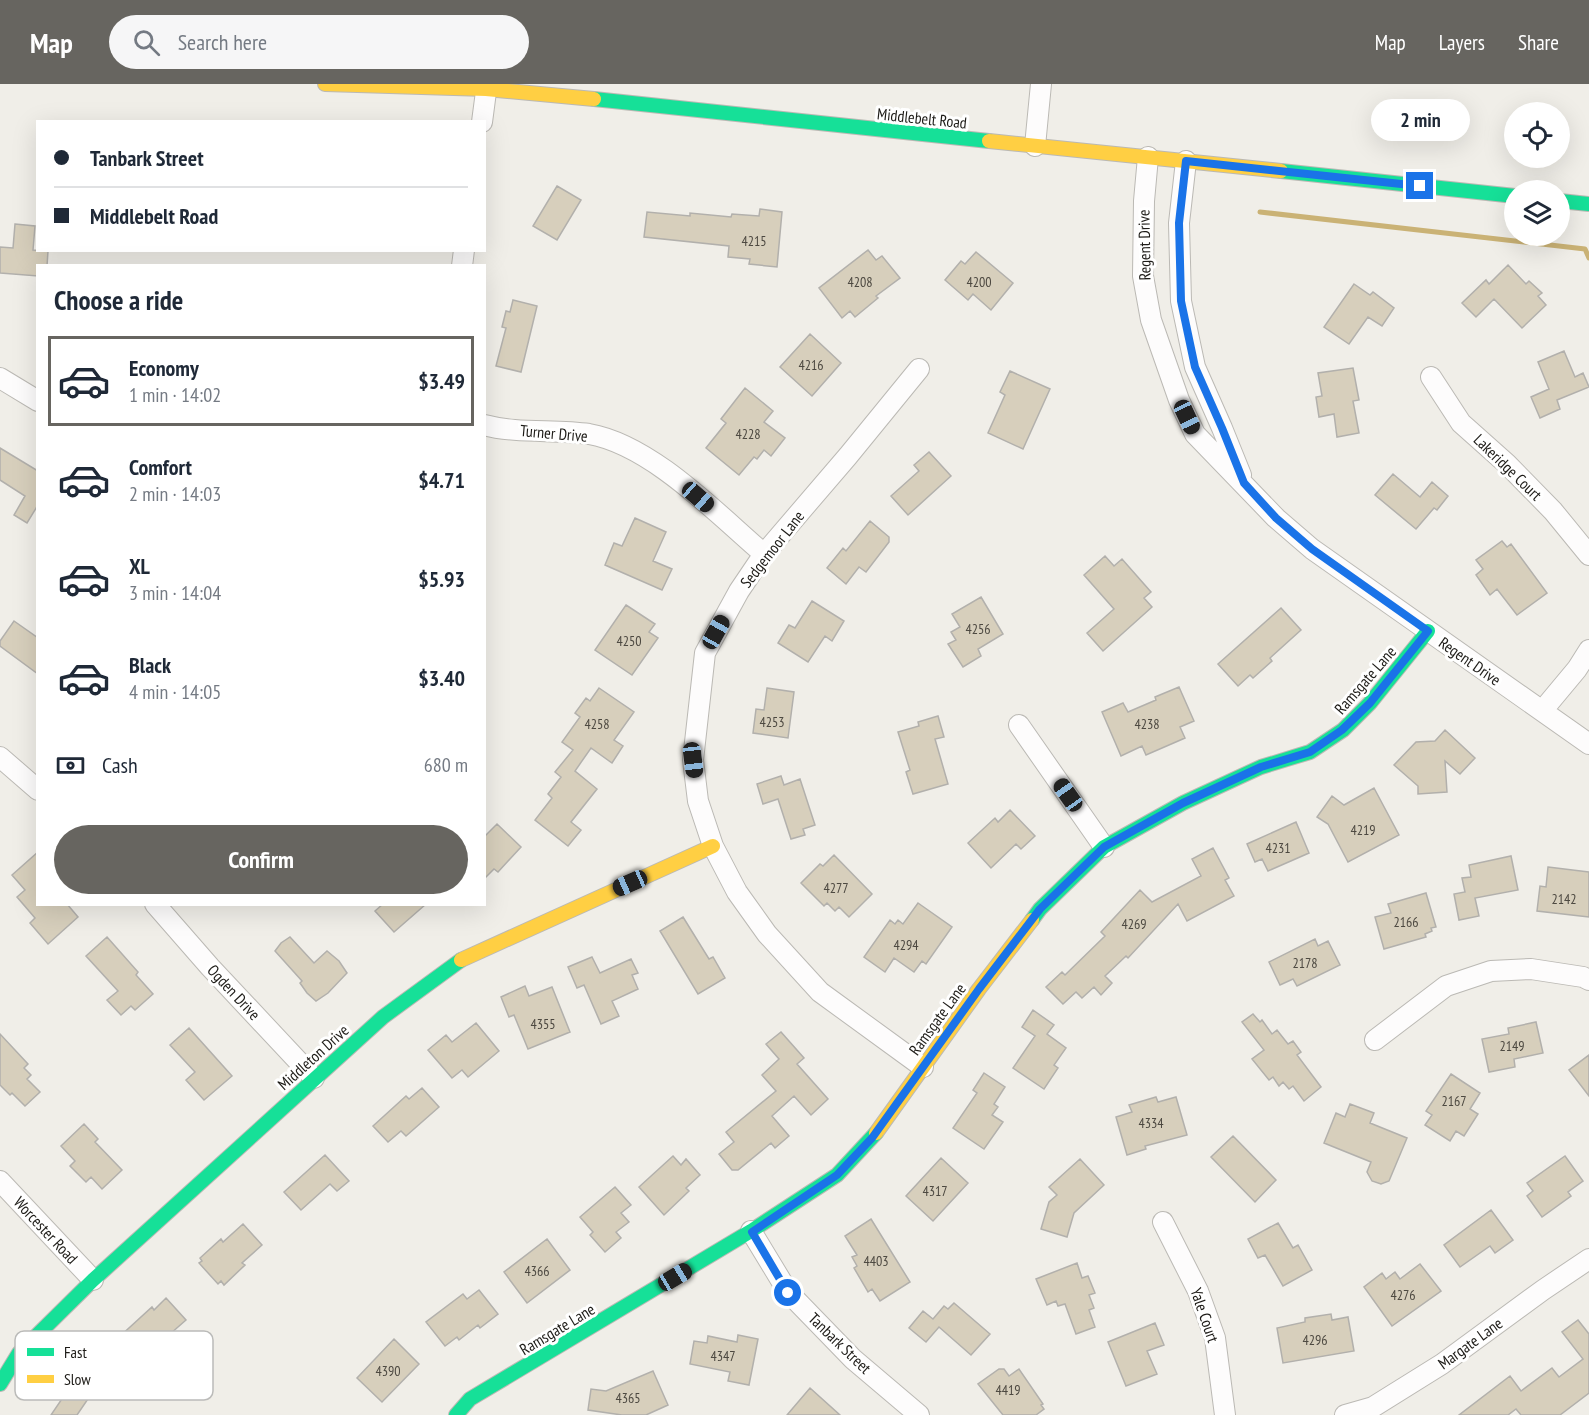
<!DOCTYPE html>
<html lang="en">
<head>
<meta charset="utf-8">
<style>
	body { margin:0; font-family:"PT Sans Narrow",sans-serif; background:#f6f6f7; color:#1f2937; height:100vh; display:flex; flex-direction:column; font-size:22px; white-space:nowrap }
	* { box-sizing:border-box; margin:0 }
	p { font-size:20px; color:#747a83 }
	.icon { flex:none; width:33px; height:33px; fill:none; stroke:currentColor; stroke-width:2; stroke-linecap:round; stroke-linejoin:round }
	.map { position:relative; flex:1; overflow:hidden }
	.panel { position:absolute; left:36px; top:180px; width:450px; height:642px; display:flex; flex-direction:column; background:#fff; border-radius:0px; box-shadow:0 6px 24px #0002 }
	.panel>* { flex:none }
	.banner { position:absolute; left:36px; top:36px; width:450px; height:132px; border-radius:0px; box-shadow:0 6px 24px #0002; display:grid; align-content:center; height:132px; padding:0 18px; background:#fff }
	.buttons { position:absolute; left:1504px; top:18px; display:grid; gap:12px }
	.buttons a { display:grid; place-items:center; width:66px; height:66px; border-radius:50%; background:#fff; box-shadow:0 6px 24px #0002; font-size:30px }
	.end { position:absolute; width:27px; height:27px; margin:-14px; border:8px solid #1a73e8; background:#fff; box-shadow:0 0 0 3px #fff }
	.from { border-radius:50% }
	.bubble { position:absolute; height:42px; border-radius:21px; background:#fff; box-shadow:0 6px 24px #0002; font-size:20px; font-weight:700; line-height:42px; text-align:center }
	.car { position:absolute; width:18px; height:36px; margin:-18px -9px; border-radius:8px; box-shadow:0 0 4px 2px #0007; background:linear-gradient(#222 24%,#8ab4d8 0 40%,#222 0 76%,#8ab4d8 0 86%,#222 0) }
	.banner b { display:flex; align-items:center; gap:21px; height:57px; font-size:22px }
	.banner b+b { border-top:2px solid #e0e1e3 }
	.banner i { width:15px; height:15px; background:#1f2937 }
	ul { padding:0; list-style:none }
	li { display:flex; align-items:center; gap:18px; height:90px; margin:0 12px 9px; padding:0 6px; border:3px solid transparent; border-radius:0px }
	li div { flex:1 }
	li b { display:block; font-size:22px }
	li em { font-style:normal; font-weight:700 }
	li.selected { border-color:#676560 }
	li>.icon { width:54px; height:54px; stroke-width:1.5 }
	h2 { padding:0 18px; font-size:27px; line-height:72px }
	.pay { display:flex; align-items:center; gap:15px; height:66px; padding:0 18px; font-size:22px }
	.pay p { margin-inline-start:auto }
	.button { display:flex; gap:12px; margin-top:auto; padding:12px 18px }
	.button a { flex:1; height:69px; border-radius:36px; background:#676560; color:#fff; font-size:24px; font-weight:700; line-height:69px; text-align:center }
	header { display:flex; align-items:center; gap:36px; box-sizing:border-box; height:84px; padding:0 30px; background:#676560; color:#fff }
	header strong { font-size:28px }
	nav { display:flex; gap:33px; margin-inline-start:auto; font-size:21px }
	.search { width:420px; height:54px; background:#f6f6f7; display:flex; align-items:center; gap:15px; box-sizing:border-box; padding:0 21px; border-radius:33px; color:#747a83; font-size:22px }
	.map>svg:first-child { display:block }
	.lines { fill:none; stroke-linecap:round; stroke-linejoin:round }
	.stream { stroke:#cab275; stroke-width:5 }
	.building { fill:#d7cfbc; stroke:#b2b0ac; stroke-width:1.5 }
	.street-casing { stroke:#bbb9b4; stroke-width:22 }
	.fast-casing { stroke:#bbb9b4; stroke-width:16 }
	.slow-casing { stroke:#bbb9b4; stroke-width:16 }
	.street { stroke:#fdfcfc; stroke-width:20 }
	.fast { stroke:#16e098; stroke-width:14 }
	.slow { stroke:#ffcf43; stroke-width:14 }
	.route { stroke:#1a73e8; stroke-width:8 }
	.labels { text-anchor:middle; stroke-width:6; stroke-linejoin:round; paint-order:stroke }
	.number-label { font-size:14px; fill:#4c4840 }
	.street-label { font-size:16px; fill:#1d1b17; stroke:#fff }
	.key { fill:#fff; stroke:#bbbbb9; stroke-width:1.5 }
	.key-label { font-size:16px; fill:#1d1b17 }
</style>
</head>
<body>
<header>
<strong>Map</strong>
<div class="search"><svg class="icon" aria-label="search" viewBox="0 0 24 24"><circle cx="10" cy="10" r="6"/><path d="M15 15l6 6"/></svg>Search here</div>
<nav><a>Map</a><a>Layers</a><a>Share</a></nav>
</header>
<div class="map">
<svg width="1589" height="1331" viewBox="0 0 1589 1331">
	<rect width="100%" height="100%" fill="#f0eee8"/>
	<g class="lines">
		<!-- stream -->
		<path class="stream" d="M1260 128 1585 165 1589 174"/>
	</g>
	<!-- building -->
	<path class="building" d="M557 102 581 116 557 156 533 142Z
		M760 125 782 128 777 183 749 180 750 175 728 173 729 162 644 153 647 128 690 132V129L731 133 732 130 759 132Z
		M15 140 35 142 33 166 48 167 47 182H38V192L0 189V163L13 164Z
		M868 166 876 176 882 172 900 194 876 212 878 214 855 233 850 227 842 234 819 204Z
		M976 168 1013 199 991 226 973 210 968 216 945 196 961 177 965 180Z
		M1508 181 1526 200 1529 197 1542 209 1538 212 1546 221 1522 244 1494 215 1476 233 1462 219 1486 196 1489 200Z
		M1354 200 1370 211 1373 208 1394 224 1382 242 1368 233 1349 260 1324 243Z
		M513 216 537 222 521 288 496 282 506 244 502 243 506 227 510 228Z
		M810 250 841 279 812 312 780 283Z
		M1564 267 1575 293 1583 289 1589 303 1557 316 1560 325 1540 334 1531 313 1549 305 1538 278Z
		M1353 284 1359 316 1353 317 1359 349 1337 353 1334 330 1319 333 1316 313 1322 312 1318 289Z
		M1010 287 1050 305 1023 365 988 349 1005 311 1000 308Z
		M745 304 773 327 764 338 785 354 771 372 764 366 757 375 754 373 739 391 706 364 726 339 721 335Z
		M0 364 38 387V421L27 439 14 431 25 412 0 396Z
		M929 368 951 392 908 431 891 412 919 387 914 381Z
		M1393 390 1420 413 1432 398 1448 412 1437 426 1434 424 1416 445 1375 411Z
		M635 434 666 448 653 477 672 485 662 506 605 481 614 459 622 462Z
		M870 437 889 453V458L866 488 859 483 846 500 827 484 843 464 846 467Z
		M1502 457 1507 463 1511 460 1547 509 1517 531 1497 505 1490 511 1476 491 1483 485 1476 476Z
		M1105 472 1114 482 1122 475 1151 508 1144 514 1152 523 1103 567 1087 549 1114 525 1084 491Z
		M981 513 1003 550 978 565 981 572 963 583 948 560 956 556 951 548 960 543 952 530Z
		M812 517 844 537 832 557 825 552 808 578 778 559 789 541 795 544Z
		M626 521 655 540 649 548 658 554 632 591 595 566Z
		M1281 524 1301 546 1270 574 1272 577 1253 594 1250 591 1238 602 1218 580Z
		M14 537 38 554V590L0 562V557Z
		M1179 603 1194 637 1180 643 1185 654 1146 671 1142 662 1121 672 1102 628 1123 619 1128 628 1156 616 1155 613Z
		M599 604 634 628 614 656 623 662 612 679 591 664 575 687 597 705 571 738 581 746 568 762 535 736 552 714 548 710 561 693 555 688 573 666 562 658 580 633 575 629 586 614 590 617Z
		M767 604 794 608 788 654 753 649 756 625 764 626Z
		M938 632 944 653 935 655 948 700 913 710 906 688 910 686 898 648 919 642 918 638Z
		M1445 646 1475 674 1460 690 1445 677 1447 708 1418 710V702L1394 681 1416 658 1435 657Z
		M781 692 784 701 800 695 815 741 803 745 805 751 791 755 778 715 763 720 757 700Z
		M1374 704 1399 751 1348 778 1328 740 1317 733 1332 712 1344 721Z
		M1010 726 1035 752 1021 765 1016 760 991 784 968 759 995 734 998 738Z
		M1296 738 1309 769 1268 787 1262 775 1255 778 1247 760Z
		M497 740 521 763 498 788 494 785 484 795V753Z
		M1213 764 1229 794 1225 796 1234 812 1187 837 1178 820 1128 874 1126 872 1105 892 1112 899 1101 911 1094 903 1082 914 1076 908 1063 920 1046 903 1062 888 1065 891 1105 852 1101 848 1140 806 1152 818 1201 792 1192 775Z
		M38 768V820H67L78 833 48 860 30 839 35 834 17 813 25 806 12 791Z
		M834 771 872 810 849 833 839 823 835 827 827 819 824 822 801 799 820 780 823 782Z
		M1511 772 1518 806 1475 814 1479 832 1459 836 1454 810 1465 808 1462 794 1471 793 1469 781Z
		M1548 783 1589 788V833L1537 827 1540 802 1546 803Z
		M1426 809 1436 843 1431 844 1432 847 1425 850 1426 853 1384 865 1375 833 1391 829 1388 820Z
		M918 819 952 843 926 880 922 877 914 888 894 874 885 888 864 873 890 836 895 840 898 836 903 840Z
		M383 820H426L394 848 375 827Z
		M683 833 709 875 713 873 725 894 698 910 660 847Z
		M107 853 138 888 136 891 153 910 135 926 131 922 121 931 107 916 118 907 86 872Z
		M290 853 314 879 327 867 339 877 347 889 328 909 316 917 307 909 300 899 302 897 275 867 281 859Z
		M1315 855 1318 862 1328 857 1340 881 1297 902 1293 895 1280 901 1269 878Z
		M592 873 600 889 631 875 638 889 632 891 638 905 612 917 619 932 601 940 584 901 577 904 568 883Z
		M525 902 529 912 552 903 570 948 528 965 514 931 509 933 501 913Z
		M1033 926 1054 941 1047 950 1066 964 1054 981 1058 984 1044 1005 1013 984 1035 952 1022 943Z
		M1253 930 1260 938 1262 936 1272 950 1277 946 1288 960 1293 957 1301 968 1297 971 1321 1003 1304 1017 1293 1002 1289 1005 1283 998 1279 1002 1273 993 1269 996 1252 975 1264 966 1242 938Z
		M1536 938 1543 969 1514 975 1515 983 1489 988 1482 955 1509 950 1508 944Z
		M476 939 499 967 468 993 462 986 452 994 428 966 446 951 452 958Z
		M189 944 232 992 204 1016 186 996 195 988 170 961Z
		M781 948 804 974 797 980 828 1015 811 1031 794 1012 772 1032 789 1052 775 1064 771 1059 738 1086H732L719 1070 734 1058 726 1048 776 1007 762 991 779 975 766 960Z
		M0 950 28 980 24 984 31 991 27 995 40 1008 25 1022 12 1009 10 1011 0 1001Z
		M1589 971V1012L1569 986Z
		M984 989 1005 1003 994 1020 998 1023 992 1031 1003 1038 984 1065 953 1044 977 1009 973 1006Z
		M1451 990 1480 1009 1470 1025 1478 1030 1464 1052 1456 1047 1450 1057 1425 1041 1432 1031 1426 1027Z
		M422 1004 439 1023 406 1052 401 1047 388 1058 373 1042 406 1012 409 1015Z
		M1156 1013 1158 1018 1176 1013 1187 1051 1145 1062 1146 1065 1127 1071 1116 1033 1132 1028 1129 1021Z
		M1350 1020 1374 1029 1370 1039 1407 1054 1389 1097 1381 1100 1372 1097 1367 1088 1371 1078 1324 1059 1336 1029 1345 1033Z
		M84 1040 98 1055 95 1058 122 1086 102 1105 91 1093 86 1098 70 1082 75 1077 61 1062Z
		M1233 1052 1276 1096 1255 1118 1211 1073Z
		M325 1071 349 1097 337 1107 330 1100 301 1126 284 1108Z
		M673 1072 681 1081 686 1075 700 1091 686 1104 689 1107 664 1131 639 1103Z
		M1565 1072 1583 1097 1568 1108 1571 1112 1542 1133 1527 1112 1533 1107 1527 1099Z
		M941 1074 968 1099 933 1137 906 1112Z
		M1080 1075 1104 1101 1074 1129 1067 1153 1041 1145 1049 1118 1057 1111 1049 1103Z
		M615 1103 631 1121 621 1129 629 1138 616 1148 621 1154 605 1168 590 1151 593 1148 580 1133Z
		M1491 1126 1513 1156 1495 1169 1490 1162 1460 1183 1444 1161Z
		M871 1135 910 1198 880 1217 872 1205 868 1208 854 1184 857 1182 852 1173 857 1171 845 1152Z
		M1278 1139 1293 1164 1298 1161 1312 1186 1283 1202 1265 1171 1258 1174 1248 1155Z
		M243 1140 262 1161 242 1179 245 1181 224 1201 221 1197 218 1200 199 1179 202 1177 200 1174 221 1155 223 1158Z
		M547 1155 570 1186 527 1219 504 1188Z
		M1077 1179 1082 1194 1088 1192 1095 1209 1089 1211 1094 1224 1089 1226 1095 1243 1076 1250 1065 1220 1058 1222 1056 1217 1047 1221 1036 1195Z
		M1420 1180 1441 1207 1392 1242 1364 1203 1382 1189 1386 1195 1395 1188 1400 1195Z
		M479 1206 498 1230 480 1244 478 1241 459 1256 457 1253 445 1262 426 1238 463 1210 467 1215Z
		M166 1214 186 1236 154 1264 147 1256 132 1270 118 1254 152 1223 154 1226Z
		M954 1219 990 1250 971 1271 939 1243 926 1258 909 1244 923 1227 933 1235 944 1222 948 1225Z
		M1331 1230 1332 1236 1348 1233 1354 1267 1283 1279 1277 1244 1305 1238V1234Z
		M1578 1236 1589 1250V1309L1560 1331H1521L1516 1325 1508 1331H1459L1510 1292 1521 1307 1552 1284 1559 1293 1583 1275 1562 1248Z
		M1155 1239 1164 1261 1147 1267 1157 1290 1126 1302 1108 1258Z
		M738 1251 758 1255 749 1301 728 1297 730 1288 690 1280 694 1257 707 1259 708 1252 737 1258Z
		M394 1255 419 1280 382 1318 357 1294Z
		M999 1285H1004L1009 1292 1019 1285 1043 1320 1041 1321 1044 1325 1036 1331H1003L978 1300Z
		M653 1287 668 1321 646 1331H622L588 1326 591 1305 606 1307Z
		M72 1300 90 1312 77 1331H51Z
		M810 1304 840 1331H787Z"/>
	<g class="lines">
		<!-- street casing -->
		<g class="street-casing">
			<path id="street" d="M482 38 487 0
				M1035 62 1041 0
				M1148 73 1144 117 1143 192 1151 236 1179 316 1195 350 1276 434 1312 465 1589 660
				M1186 77 1179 139 1181 217 1195 283 1222 344 1241 391
				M462 182 464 166
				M919 285 848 372 764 470 739 507 705 569 693 676 698 717 713 762 737 808 767 850 820 908 923 983
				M1431 293 1461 339 1507 380 1553 427 1589 471
				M0 294 38 317
				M484 341C518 350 555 345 589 350 652 361 717 430 764 470
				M1542 627 1577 585 1589 566
				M1019 641 1104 763
				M0 673 38 706
				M155 820 210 883 314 994
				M1375 956 1446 902 1491 887 1531 885 1583 893 1589 896
				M0 1097 93 1196
				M1163 1138 1198 1207 1215 1254 1225 1331
				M751 1147 788 1208 853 1275 919 1331
				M1345 1331 1373 1323 1442 1280 1543 1206 1589 1175"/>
		</g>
		<!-- fast casing -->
		<g class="fast-casing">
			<path id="fast" d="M594 15 989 57
				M1281 87 1515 112
				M1560 117 1589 120
				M1032 836 1040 825 1104 763 1183 719 1261 683 1310 668 1343 646 1370 619 1428 547
				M0 1300 19 1269 93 1196 383 933 461 876
				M456 1331 470 1315 751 1147 837 1091 876 1049"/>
		</g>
		<!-- slow casing -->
		<g class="slow-casing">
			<path id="slow" d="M325 0 486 5 594 15
				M989 57 1281 87
				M461 876 713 762
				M876 1049 979 905 1032 836"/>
		</g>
		<!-- street -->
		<use href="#street" class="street"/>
		<!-- fast -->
		<use href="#fast" class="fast"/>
		<!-- slow -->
		<use href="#slow" class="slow"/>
	</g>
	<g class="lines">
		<!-- route -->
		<path class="route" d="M788 1209 752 1148 837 1091 872 1054 979 905 1040 825 1104 763 1183 719 1261 683 1310 668 1342 646 1370 619 1428 547 1312 465 1276 434 1244 399 1222 344 1195 283 1181 217 1179 139 1186 77 1420 102"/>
	</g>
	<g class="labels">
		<!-- number labels -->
		<g class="number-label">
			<text x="754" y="162">4215</text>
			<text x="860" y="203">4208</text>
			<text x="979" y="203">4200</text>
			<text x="811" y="286">4216</text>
			<text x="748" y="355">4228</text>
			<text x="978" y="550">4256</text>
			<text x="629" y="562">4250</text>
			<text x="772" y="643">4253</text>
			<text x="597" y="645">4258</text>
			<text x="1147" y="645">4238</text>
			<text x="1363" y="751">4219</text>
			<text x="1278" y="769">4231</text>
			<text x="836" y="809">4277</text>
			<text x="1564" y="820">2142</text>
			<text x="1406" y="843">2166</text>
			<text x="1134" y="845">4269</text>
			<text x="906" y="866">4294</text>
			<text x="1305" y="884">2178</text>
			<text x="543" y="945">4355</text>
			<text x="1512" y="967">2149</text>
			<text x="1454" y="1022">2167</text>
			<text x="1151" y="1044">4334</text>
			<text x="935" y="1112">4317</text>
			<text x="876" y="1182">4403</text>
			<text x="537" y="1192">4366</text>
			<text x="1403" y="1216">4276</text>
			<text x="1315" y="1261">4296</text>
			<text x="723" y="1277">4347</text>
			<text x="388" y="1292">4390</text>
			<text x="1008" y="1311">4419</text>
			<text x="628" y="1319">4365</text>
		</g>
		<!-- street labels -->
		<g class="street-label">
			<text transform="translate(922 34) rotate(6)" y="6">Middlebelt Road</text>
			<text transform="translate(1144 161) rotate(-91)" y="6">Regent Drive</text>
			<text transform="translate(554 349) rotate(5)" y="6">Turner Drive</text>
			<text transform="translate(1508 383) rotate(44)" y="6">Lakeridge Court</text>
			<text transform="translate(772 465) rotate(-52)" y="6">Sedgemoor Lane</text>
			<text transform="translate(1470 577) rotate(35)" y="6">Regent Drive</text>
			<text transform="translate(1365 596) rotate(-49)" y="6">Ramsgate Lane</text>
			<text transform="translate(234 908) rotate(47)" y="6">Ogden Drive</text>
			<text transform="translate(937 935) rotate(-54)" y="6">Ramsgate Lane</text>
			<text transform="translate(313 973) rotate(-42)" y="6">Middleton Drive</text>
			<text transform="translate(46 1146) rotate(47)" y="6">Worcester Road</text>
			<text transform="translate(1205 1231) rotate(71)" y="6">Yale Court</text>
			<text transform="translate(557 1245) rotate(-31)" y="6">Ramsgate Lane</text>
			<text transform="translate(840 1259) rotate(44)" y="6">Tanbark Street</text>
			<text transform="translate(1470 1259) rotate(-36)" y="6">Margate Lane</text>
		</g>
	</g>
	<!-- legend -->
	<rect x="15" y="1247" width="198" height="69" rx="9" class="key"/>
	<rect x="27" y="1264" width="27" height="8" fill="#16e098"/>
	<rect x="27" y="1291" width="27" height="8" fill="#ffcf43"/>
	<g class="key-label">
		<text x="64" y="1274">Fast</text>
		<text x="64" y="1301">Slow</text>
	</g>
</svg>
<div class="buttons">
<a><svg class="icon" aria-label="locate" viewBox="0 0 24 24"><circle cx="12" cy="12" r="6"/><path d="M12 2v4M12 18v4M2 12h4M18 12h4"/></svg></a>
<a><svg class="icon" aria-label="layers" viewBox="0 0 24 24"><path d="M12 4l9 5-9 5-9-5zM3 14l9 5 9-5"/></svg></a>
</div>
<i class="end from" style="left:788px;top:1209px"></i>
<i class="end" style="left:1420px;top:102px"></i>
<div class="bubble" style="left:1371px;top:15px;width:99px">2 min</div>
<i class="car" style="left:1187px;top:333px;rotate:155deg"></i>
<i class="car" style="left:698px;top:413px;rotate:131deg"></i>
<i class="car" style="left:716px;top:548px;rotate:29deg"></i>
<i class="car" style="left:693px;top:676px;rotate:173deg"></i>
<i class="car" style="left:1068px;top:711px;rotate:325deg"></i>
<i class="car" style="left:630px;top:799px;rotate:246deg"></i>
<i class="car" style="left:675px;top:1193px;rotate:59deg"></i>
<div class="banner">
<b><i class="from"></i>Tanbark Street</b>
<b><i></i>Middlebelt Road</b>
</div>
<section class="panel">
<h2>Choose a ride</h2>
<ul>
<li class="selected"><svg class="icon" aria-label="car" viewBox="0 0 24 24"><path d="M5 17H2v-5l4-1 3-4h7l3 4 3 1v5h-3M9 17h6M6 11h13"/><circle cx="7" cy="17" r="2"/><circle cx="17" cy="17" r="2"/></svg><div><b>Economy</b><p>1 min · 14:02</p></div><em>$3.49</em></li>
<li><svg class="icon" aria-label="car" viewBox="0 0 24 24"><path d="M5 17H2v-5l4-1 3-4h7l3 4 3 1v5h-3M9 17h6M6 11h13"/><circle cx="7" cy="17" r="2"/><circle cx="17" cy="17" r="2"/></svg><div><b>Comfort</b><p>2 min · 14:03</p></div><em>$4.71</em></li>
<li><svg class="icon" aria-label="car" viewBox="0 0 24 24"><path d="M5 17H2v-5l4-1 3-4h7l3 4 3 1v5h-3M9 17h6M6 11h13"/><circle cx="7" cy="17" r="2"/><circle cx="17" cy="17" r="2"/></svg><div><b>XL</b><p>3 min · 14:04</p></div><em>$5.93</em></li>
<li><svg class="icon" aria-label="car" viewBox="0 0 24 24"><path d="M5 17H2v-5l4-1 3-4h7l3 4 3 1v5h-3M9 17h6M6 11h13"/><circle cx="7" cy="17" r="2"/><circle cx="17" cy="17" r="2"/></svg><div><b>Black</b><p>4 min · 14:05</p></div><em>$3.40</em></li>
</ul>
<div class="pay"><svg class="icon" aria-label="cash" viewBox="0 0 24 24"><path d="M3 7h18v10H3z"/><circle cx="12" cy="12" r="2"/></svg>Cash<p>680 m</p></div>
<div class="button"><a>Confirm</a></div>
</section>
</div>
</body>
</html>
